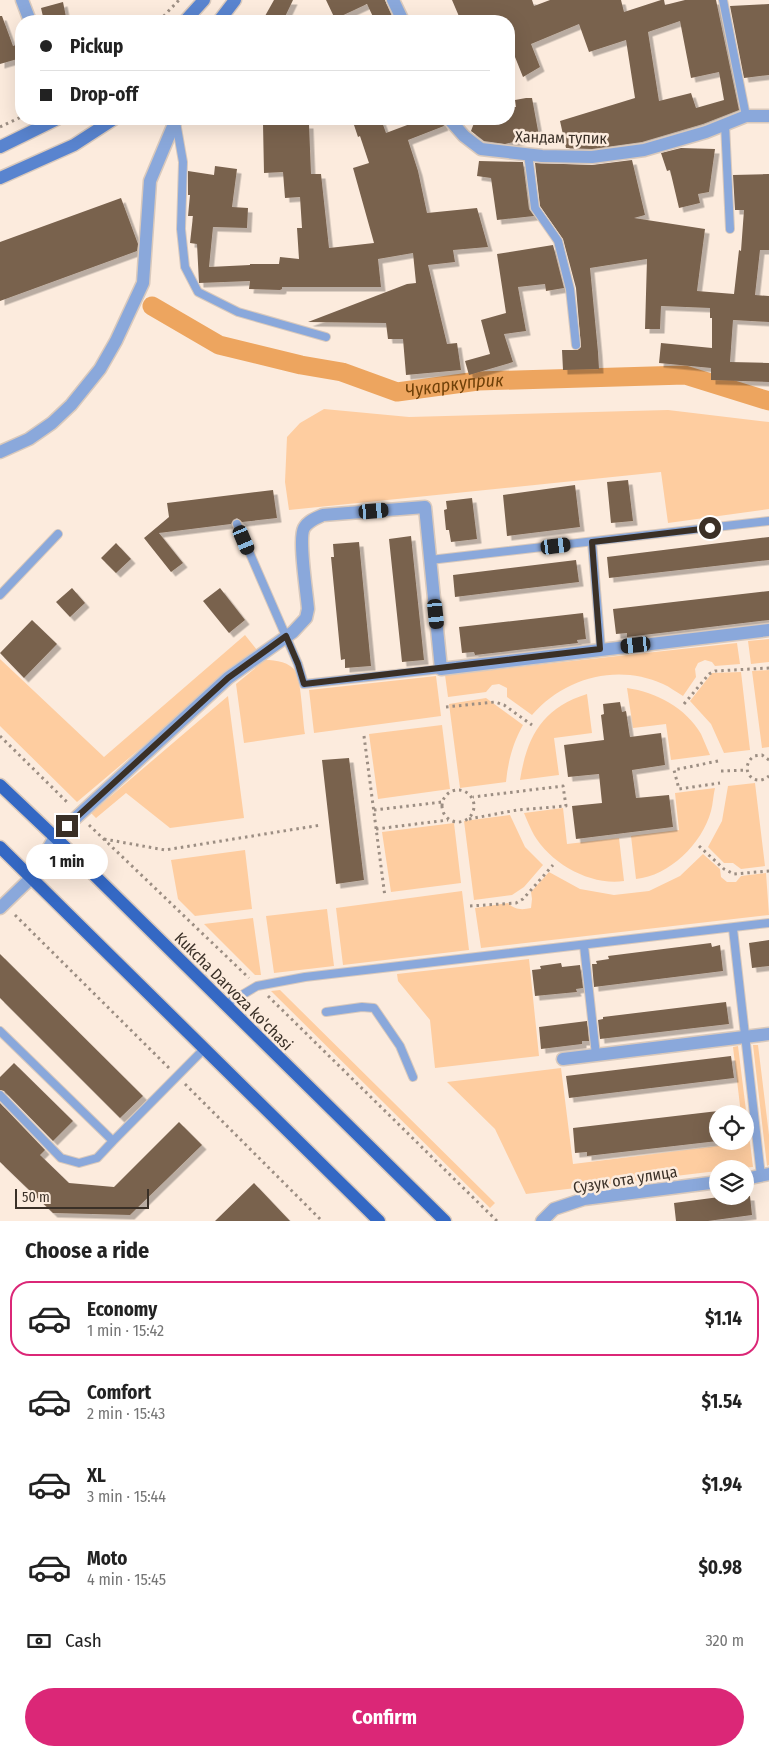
<!DOCTYPE html>
<html lang="en">
<head>
<meta charset="utf-8">
<style>
	body { margin:0; font-family:"Fira Sans Condensed",sans-serif; background:#f2f2f2; color:#222; height:100vh; display:flex; flex-direction:column; font-size:19px; white-space:nowrap }
	* { box-sizing:border-box; margin:0 }
	p { font-size:16px; color:#767676 }
	.icon { flex:none; width:28px; height:28px; fill:none; stroke:currentColor; stroke-width:2; stroke-linecap:round; stroke-linejoin:round }
	.map { position:relative; height:1221px; overflow:hidden }
	.sheet { display:flex; flex-direction:column; background:#fff; flex:1 }
	.sheet>* { flex:none }
	.top-card { position:absolute; left:15px; top:15px; width:500px; height:110px; border-radius:20px; box-shadow:0 5px 20px #0002; display:grid; align-content:center; height:110px; padding:0 25px; background:#fff }
	.tools { position:absolute; left:709px; top:1105px; display:grid; gap:10px }
	.tools a { display:grid; place-items:center; width:45px; height:45px; border-radius:50%; background:#fff; box-shadow:0 5px 20px #0002; font-size:25px }
	.scale { position:absolute; left:15px; bottom:12px; width:134px; box-sizing:border-box; padding-left:5px; border:2px solid #3a3027; border-top:0; font-size:14px; line-height:18px; white-space:nowrap; color:#3a3027; -webkit-text-stroke:4px #fcebdd; paint-order:stroke }
	.end { position:absolute; width:22px; height:22px; margin:-11px; border:6px solid #3a3027; background:#fff; box-shadow:0 0 0 2px #fff }
	.from { border-radius:50% }
	.bubble { position:absolute; height:35px; border-radius:18px; background:#fff; box-shadow:0 5px 20px #0002; font-size:16px; font-weight:700; line-height:35px; text-align:center }
	.car { position:absolute; width:15px; height:30px; margin:-15px -8px; border-radius:6px; box-shadow:0 0 4px 1px #0007; background:linear-gradient(#222 24%,#8ab4d8 0 40%,#222 0 76%,#8ab4d8 0 86%,#222 0) }
	.top-card b { display:flex; align-items:center; gap:18px; height:48px; font-size:19px }
	.top-card b+b { border-top:1px solid #e0e0e0 }
	.top-card i { width:12px; height:12px; background:#222 }
	ul { padding:0; list-style:none }
	li { display:flex; align-items:center; gap:15px; height:75px; margin:0 10px 8px; padding:0 15px; border:2px solid transparent; border-radius:20px }
	li div { flex:1 }
	li b { display:block; font-size:19px }
	li em { font-style:normal; font-weight:700 }
	li.selected { border-color:#db2777 }
	li>.icon { width:45px; height:45px; stroke-width:1.5 }
	h2 { padding:0 25px; font-size:22px; line-height:60px }
	.pay { display:flex; align-items:center; gap:12px; height:55px; padding:0 25px; font-size:19px }
	.pay p { margin-inline-start:auto }
	.primary-button { display:flex; gap:10px; margin-top:auto; padding:10px 25px }
	.primary-button a { flex:1; height:58px; border-radius:30px; background:#db2777; color:#fff; font-size:20px; font-weight:700; line-height:58px; text-align:center }
	.map>svg:first-child { display:block }
	.green { fill:#fecda0 }
	.lines { fill:none; stroke-linecap:round; stroke-linejoin:round }
	.canal { stroke:#eda55f; stroke-width:19 }
	.building { fill:#79624e; fill-rule:evenodd; filter:url(#shadow) }
	.service-casing { stroke:#d9c9bc; stroke-width:10 }
	.minor-casing { stroke:#d9c9bc; stroke-width:15 }
	.tertiary-casing { stroke:#d9c9bc; stroke-width:15 }
	.secondary-casing { stroke:#d9c9bc; stroke-width:15 }
	.primary-casing { stroke:#d9c9bc; stroke-width:15 }
	.path { stroke:#9c8e83; stroke-width:3; stroke-dasharray:2.5 4; stroke-linecap:butt }
	.service { stroke:#8aa8db; stroke-width:8 }
	.minor { stroke:#8aa8db; stroke-width:12 }
	.tertiary { stroke:#8aa8db; stroke-width:12 }
	.secondary { stroke:#5984cf; stroke-width:12 }
	.primary { stroke:#3468c4; stroke-width:12 }
	.route { stroke:#3a3027; stroke-width:6 }
	.labels { text-anchor:middle; stroke-width:5; stroke-linejoin:round; paint-order:stroke }
	.street-label { font-size:16px; fill:#3a3027; stroke:#fcebdd }
	.water-label { font-size:18px; font-style:italic; fill:#704109; stroke:#fcebdd }
</style>
</head>
<body>
<div class="map">
<svg width="769" height="1221" viewBox="0 0 769 1221">
	<defs>
		<filter id="shadow"><feDropShadow dx="4.5" dy="4.5" stdDeviation="0" flood-color="#0004"/></filter>
	</defs>
	<rect width="100%" height="100%" fill="#fcebdd"/>
	<!-- green -->
	<path class="green" d="M324 409 409 417 668 410 769 422V509L668 523 661 472 289 510 285 482 287 437 300 423Z
		M245 635 257 650 77 802 0 726V659L104 757Z
		M769 639V662L751 664 748 641Z
		M737 643 740 664 715 666 712 662 705 660 698 663 695 669 696 677 683 696C676 692 670 687 663 684 617 663 564 678 532 715L507 697V688L499 684 492 685 486 692 448 697 445 675Z
		M265 660C276 660 290 662 296 672 301 680 303 723 305 734L244 743 236 684Z
		M769 670V747L762 748 752 671Z
		M741 672 750 750 724 753 711 724 690 701 712 673Z
		M436 676 441 716 314 733 309 690Z
		M627 688C656 692 686 708 701 734 704 741 707 748 710 755L671 760 666 724 633 728Z
		M587 694 592 733 554 738 559 775 520 780C527 737 542 708 587 694Z
		M228 696 244 818 170 828 126 793 96 818 91 813Z
		M486 698 523 725C513 743 508 761 506 782L460 788 449 704Z
		M442 725 450 789 378 799 369 734Z
		M755 783 765 866 741 869 733 863H724L708 847 722 821 728 786Z
		M715 788C713 796 713 804 711 811 702 844 669 876 636 879L631 836 679 830 675 793Z
		M563 808 567 844 619 838 624 881C591 886 551 864 534 835 530 828 527 820 524 813Z
		M510 815 525 847 543 865 524 887 512 895 474 900 464 821Z
		M454 823 461 883 391 892 382 832Z
		M245 850 252 909 195 916 178 899 171 860Z
		M703 854 720 869 721 877 727 882H736L741 876 766 873 769 915 481 948 475 908 508 903C515 910 522 910 531 908L532 899 531 892 549 872 580 889 614 895 649 891 680 876Z
		M462 891 469 950 343 965 336 908Z
		M327 909 334 966 274 973 266 916Z
		M253 918 261 975H255L204 924Z
		M529 959 539 1056 435 1068 430 1020 398 981 397 974Z
		M280 990 495 1203 490 1208 271 991Z
		M753 1045H758L769 1135V1165L767 1166Z
		M738 1046 753 1167 718 1169 717 1171 526 1194 495 1129 447 1082 561 1068 573 1164 743 1143 745 1141V1114H741L733 1047Z"/>
	<g class="lines">
		<!-- canal -->
		<path class="canal" id="s1" d="M152 306 219 345 301 365 342 372 397 392 478 381 685 375 769 401"/>
	</g>
	<!-- building -->
	<path class="building" d="M274 0H293L283 21 265 16Z
		M326 0H385L394 21H375L367 4 335 19Z
		M452 0H532L534 6 550 0H621L624 12 661 0H664L665 5 685 0H716L739 110 703 124 642 142 592 149 566 148 560 121 635 98 626 40 589 52 579 24 531 44 540 67 523 77 509 42V21H461ZM680 21 691 78 719 72 724 100 696 108 691 93 659 101 648 32Z
		M63 2 66 17 44 21 41 8Z
		M769 4V75L744 78 730 6Z
		M0 16H2L13 46 21 43V58L0 64Z
		M526 98H532L539 136 505 144 484 141 471 131 474 123 494 125 495 119H509V107H516L515 100Z
		M352 119H381L386 133 423 119H441L444 126 408 140 418 171 427 213 477 208 488 247 453 250 455 262 428 265 447 344 457 343 461 370 406 375 403 339H388L386 323 308 322 407 284 416 283 413 253 378 259 381 287H282V289L280 290 249 289 250 281 199 283 197 244 190 243 193 216H188L190 195H188V171L214 175 215 166 237 169 232 207 248 208 247 228 213 227 209 267 250 265V264H279L280 257 299 259 297 228H302L300 197 285 198 283 172 264 173 263 124H309L311 174H321L329 248 374 243 353 168 369 163 360 136 358 137Z
		M681 148 715 149 709 192 698 194 700 203 679 208 670 170 667 171 661 153Z
		M632 160 645 215 634 218 705 229 697 291 734 294 739 250 741 251 744 210H735L733 175 769 174V250H760L755 295 769 296V322L733 320 730 362 769 363V382L711 380V368L659 363 661 343 712 348V318H710V308L661 306 660 329H645L647 259 590 268 598 352 599 369 563 370 562 350H577L581 347 576 288 563 239 540 206 535 163 592 165Z
		M479 161 523 162 529 209 534 216 497 220 491 178 477 176Z
		M121 198 138 244 137 251 0 301V242Z
		M553 245 564 288 546 291 545 284 518 287 526 331 504 334 513 362 469 375 465 361 490 354 481 320 506 313 497 254Z
		M628 480 633 521 611 523 607 482Z
		M575 485 580 527 507 536 503 495Z
		M273 490 277 518 242 522 237 518 233 520 231 524 159 533 183 563 171 572 144 538 169 517 167 503Z
		M472 498 477 539 451 542 449 530H446L444 510 447 509 446 501Z
		M411 536 424 660 402 662 389 539Z
		M769 537V560L609 578 607 557Z
		M359 542 371 666 345 668V659L341 660 331 557H334L333 544Z
		M116 543 131 559 116 573 101 558Z
		M576 560 579 582 455 597 453 575Z
		M72 588 85 603 70 617 56 602Z
		M220 588 245 620 229 633 203 601Z
		M769 591V620L627 637V633L616 634 613 609Z
		M583 613 586 639 577 640 578 643 475 655 474 652 462 653 459 627Z
		M32 620 57 644 24 678 0 653Z
		M620 702 622 712 626 711 630 737 661 733 665 765 632 770 636 798 669 795 673 827 576 839 572 806 602 803 599 774 568 777 564 745 604 740 601 715 604 714 603 704Z
		M349 758 364 880 336 884 322 760Z
		M769 940V966L752 968 749 943Z
		M711 943 712 947 720 945 723 971 594 987 592 964H597L596 961 609 959 608 956Z
		M0 954 143 1096 120 1118 0 998Z
		M561 963 562 967 580 965 583 988 576 989 577 992 535 996 532 970 541 969 540 966Z
		M726 1002 729 1024 600 1039 598 1020 603 1019V1017Z
		M587 1021 589 1041H582V1044L541 1049 539 1027Z
		M731 1056 734 1078 569 1098 566 1076Z
		M14 1063 73 1121 53 1141 4 1091 0 1090V1077Z
		M0 1103 45 1150 40 1155 69 1183 114 1187 179 1122 202 1145 130 1215 53 1213 0 1162Z
		M718 1111V1141L587 1156V1152L575 1153 573 1128Z
		M254 1183 290 1221H215Z
		M727 1196H750L752 1215 708 1221H676L674 1203Z"/>
	<g class="lines">
		<!-- service casing -->
		<g class="service-casing">
			<path id="service" d="M723 0 746 116
				M176 122 183 162 181 229 185 267 198 292 238 312 326 337
				M725 124 730 229
				M528 154 535 208 558 241 570 289 576 345
				M237 524 298 664 304 684 441 669
				M592 542 601 649
				M430 560 769 521
				M0 595 58 534
				M733 929 761 1176
				M584 946 596 1055
				M225 1005 257 986 305 977 769 923
				M326 1012 362 1007 374 1008 400 1046 413 1077
				M0 1031 113 1141 205 1048
				M0 1095 61 1158 79 1163 97 1158 113 1141"/>
		</g>
		<!-- minor casing -->
		<g class="minor-casing">
			<path id="minor" d="M393 0 403 21
				M449 119 464 136 481 149 542 156 592 157 644 150 706 132 746 116H769
				M0 452 29 439 52 423 71 405 100 369 116 341 143 283 150 181 176 119
				M0 908 31 878 55 837 228 678 293 632 306 618 308 609C307 594 298 539 304 528 308 521 316 518 323 515L425 507 441 669 769 630
				M563 1059 769 1034
				M745 1179 769 1174
				M542 1221 554 1209 584 1199 718 1182"/>
		</g>
		<!-- tertiary casing -->
		<g class="tertiary-casing">
			<path id="tertiary" d="M22 0 30 21"/>
		</g>
		<!-- secondary casing -->
		<g class="secondary-casing">
			<path id="secondary" d="M185 21 204 0
				M219 21 235 0
				M0 147 57 119
				M0 178 74 145 114 119"/>
		</g>
		<!-- primary casing -->
		<g class="primary-casing">
			<path id="primary" d="M0 785 80 861 445 1221
				M0 847 379 1221"/>
		</g>
		<!-- path -->
		<path class="path" d="M159 21 179 0
			M0 127 21 117
			M684 704 709 674 715 671 769 668
			M446 707 495 702 504 705 532 725
			M0 736 69 804
			M364 736 385 897
			M769 760 762 755 754 756C738 768 753 789 769 776
			M718 761 674 770 679 789 720 783
			M721 771 747 770
			M442 806a16 16 0 1 1 32 0a16 16 0 1 1-32 0Z
			M374 810 442 802
			M469 819 517 810 566 806 563 786 473 797
			M89 825 249 978
			M376 829 448 820
			M104 839 165 850 321 825
			M699 846 724 869 734 874 769 871
			M470 906 516 903 523 899 553 865
			M15 915 170 1069
			M268 996 497 1221
			M185 1084 322 1221"/>
		<!-- service -->
		<use href="#service" class="service"/>
		<!-- minor -->
		<use href="#minor" class="minor"/>
		<!-- tertiary -->
		<use href="#tertiary" class="tertiary"/>
		<!-- secondary -->
		<use href="#secondary" class="secondary"/>
		<!-- primary -->
		<use href="#primary" class="primary"/>
	</g>
	<g class="lines">
		<!-- route -->
		<path class="route" d="M67 826 228 678 286 636 298 664 304 684 600 649 592 542 710 528"/>
	</g>
	<g class="labels">
		<!-- street labels -->
		<g class="street-label">
			<text transform="translate(561 137) rotate(1)" y="6">Хандам тупик</text>
			<text transform="translate(234 991) rotate(45)" y="6">Kukcha Darvoza ko'chasi</text>
			<text transform="translate(625 1179) rotate(-9)" y="6">Сузук ота улица</text>
		</g>
		<!-- water labels -->
		<g class="water-label">
			<text dy="6" stroke="none"><textPath href="#s1" startOffset="320">Чукаркуприк</textPath></text>
		</g>
	</g>
</svg>
<div class="tools">
<a><svg class="icon" aria-label="locate" viewBox="0 0 24 24"><circle cx="12" cy="12" r="6"/><path d="M12 2v4M12 18v4M2 12h4M18 12h4"/></svg></a>
<a><svg class="icon" aria-label="layers" viewBox="0 0 24 24"><path d="M12 4l9 5-9 5-9-5zM3 14l9 5 9-5"/></svg></a>
</div>
<div class="scale">50 m</div>
<i class="end from" style="left:710px;top:528px"></i>
<i class="end" style="left:67px;top:826px"></i>
<div class="bubble" style="left:26px;top:844px;width:82px">1 min</div>
<i class="car" style="left:374px;top:511px;rotate:85deg"></i>
<i class="car" style="left:244px;top:540px;rotate:157deg"></i>
<i class="car" style="left:556px;top:546px;rotate:83deg"></i>
<i class="car" style="left:436px;top:614px;rotate:174deg"></i>
<i class="car" style="left:636px;top:645px;rotate:264deg"></i>
<div class="top-card">
<b><i class="from"></i>Pickup</b>
<b><i></i>Drop-off</b>
</div>
</div>
<section class="sheet">
<h2>Choose a ride</h2>
<ul>
<li class="selected"><svg class="icon" aria-label="car" viewBox="0 0 24 24"><path d="M5 17H2v-5l4-1 3-4h7l3 4 3 1v5h-3M9 17h6M6 11h13"/><circle cx="7" cy="17" r="2"/><circle cx="17" cy="17" r="2"/></svg><div><b>Economy</b><p>1 min · 15:42</p></div><em>$1.14</em></li>
<li><svg class="icon" aria-label="car" viewBox="0 0 24 24"><path d="M5 17H2v-5l4-1 3-4h7l3 4 3 1v5h-3M9 17h6M6 11h13"/><circle cx="7" cy="17" r="2"/><circle cx="17" cy="17" r="2"/></svg><div><b>Comfort</b><p>2 min · 15:43</p></div><em>$1.54</em></li>
<li><svg class="icon" aria-label="car" viewBox="0 0 24 24"><path d="M5 17H2v-5l4-1 3-4h7l3 4 3 1v5h-3M9 17h6M6 11h13"/><circle cx="7" cy="17" r="2"/><circle cx="17" cy="17" r="2"/></svg><div><b>XL</b><p>3 min · 15:44</p></div><em>$1.94</em></li>
<li><svg class="icon" aria-label="car" viewBox="0 0 24 24"><path d="M5 17H2v-5l4-1 3-4h7l3 4 3 1v5h-3M9 17h6M6 11h13"/><circle cx="7" cy="17" r="2"/><circle cx="17" cy="17" r="2"/></svg><div><b>Moto</b><p>4 min · 15:45</p></div><em>$0.98</em></li>
</ul>
<div class="pay"><svg class="icon" aria-label="cash" viewBox="0 0 24 24"><path d="M3 7h18v10H3z"/><circle cx="12" cy="12" r="2"/></svg>Cash<p>320 m</p></div>
<div class="primary-button"><a>Confirm</a></div>
</section>
</body>
</html>
